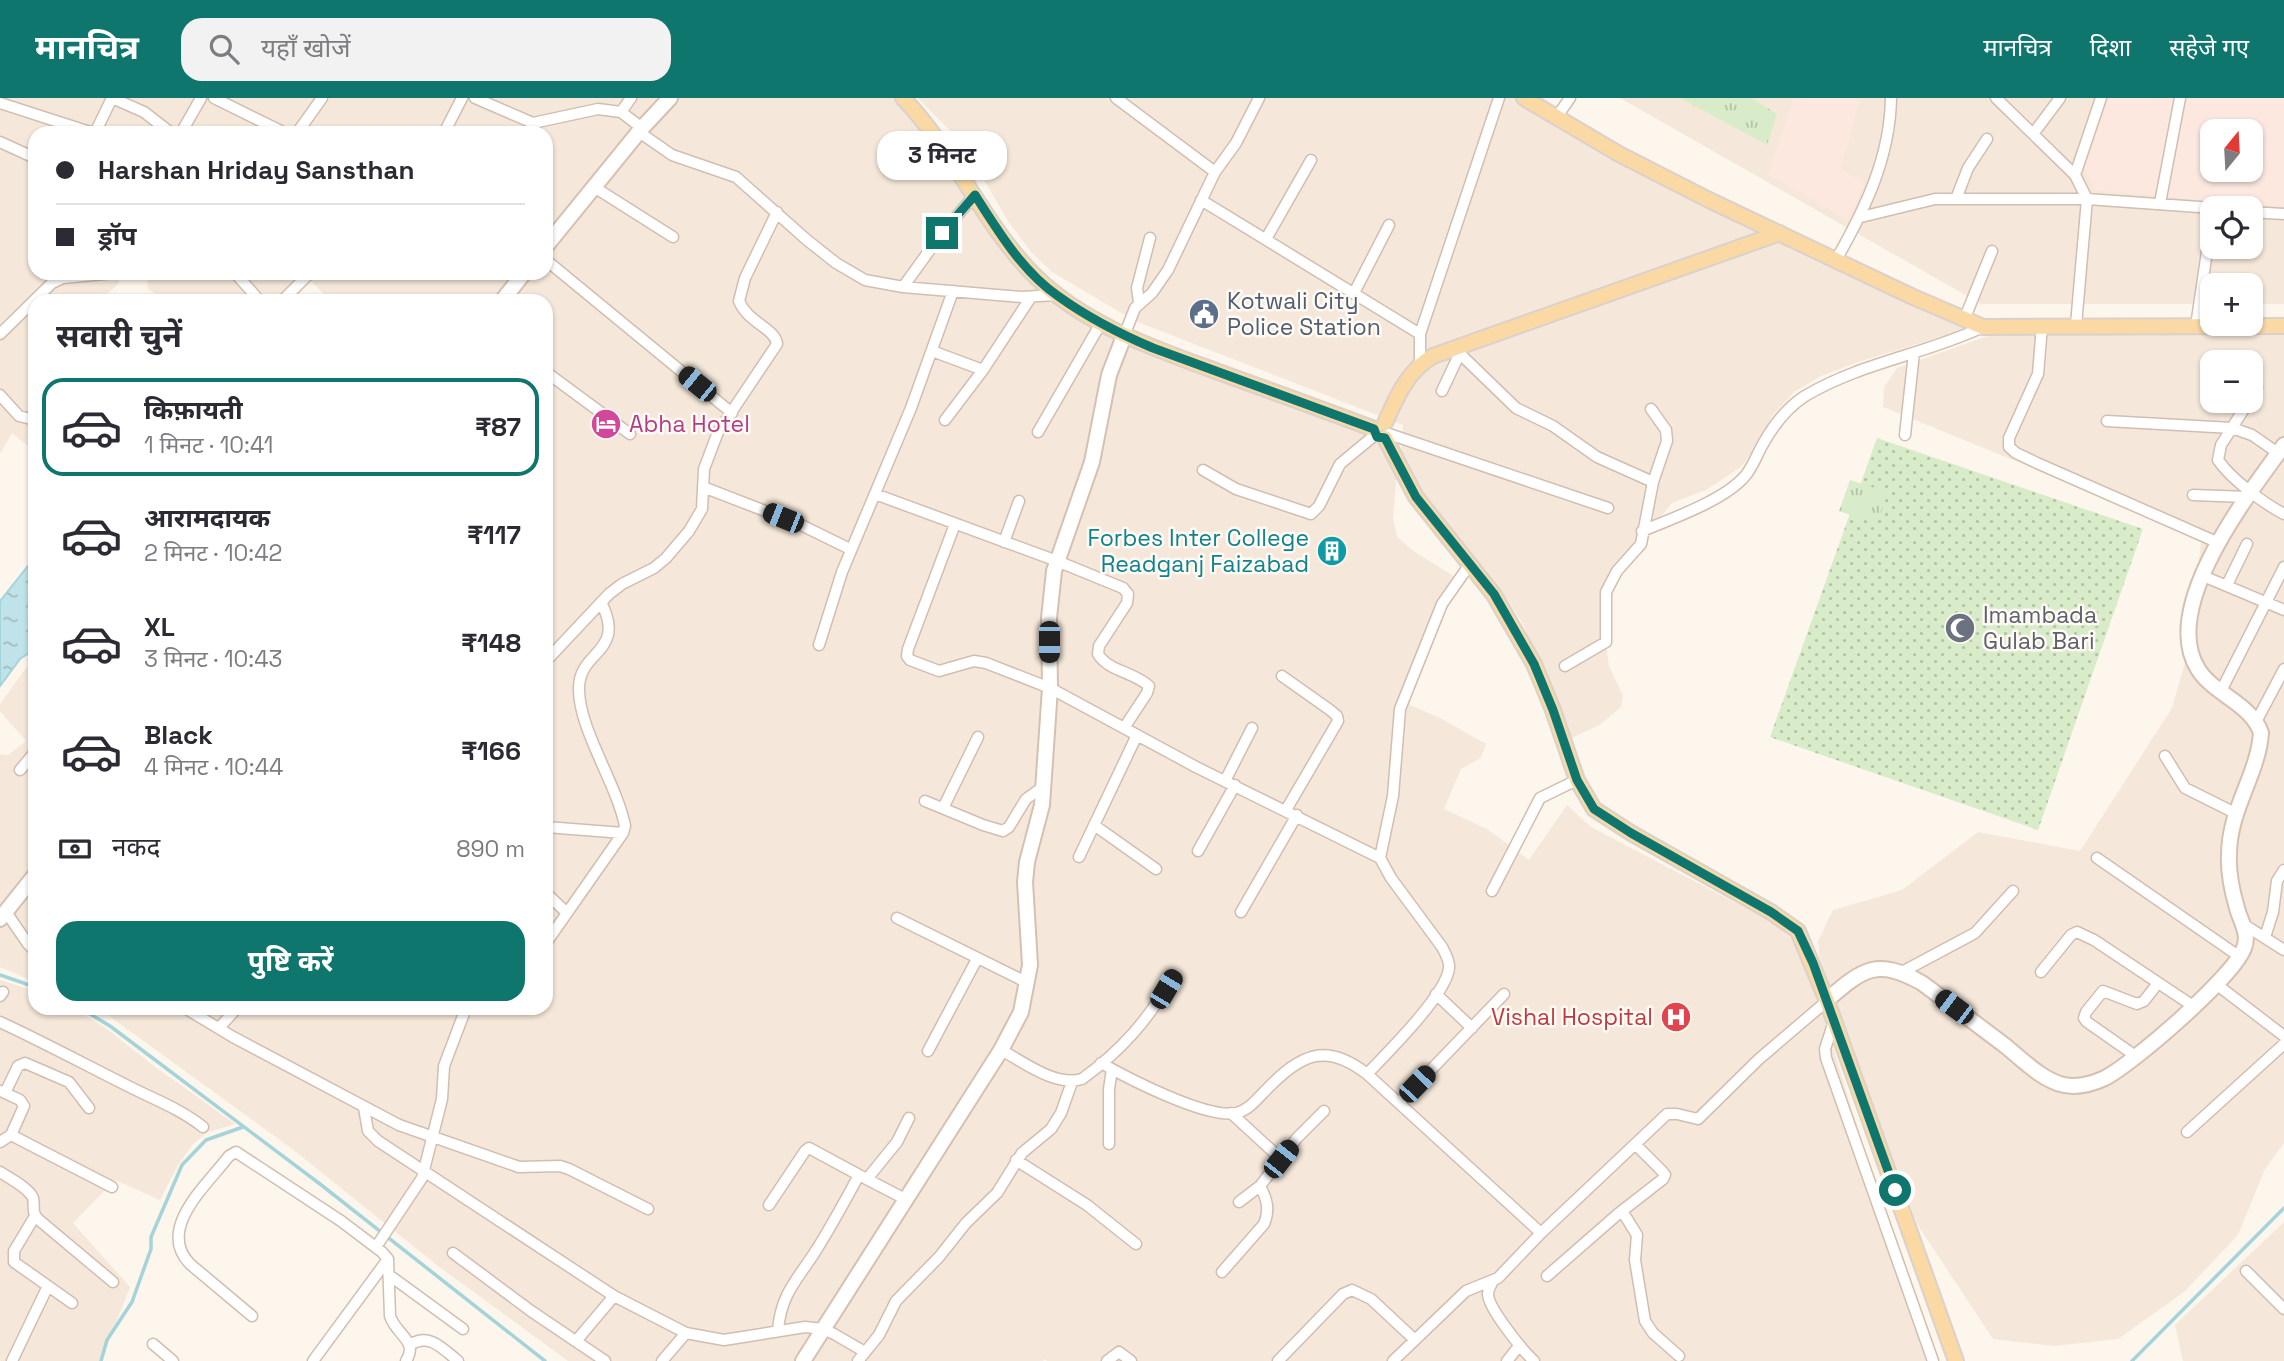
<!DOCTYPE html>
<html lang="hi">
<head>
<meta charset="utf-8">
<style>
	body { margin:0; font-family:"Space Grotesk","Noto Sans Devanagari",sans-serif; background:#f2f2f3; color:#2b2b33; height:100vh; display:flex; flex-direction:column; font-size:26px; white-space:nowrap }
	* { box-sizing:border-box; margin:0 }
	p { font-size:23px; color:#7c7c81 }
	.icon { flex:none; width:38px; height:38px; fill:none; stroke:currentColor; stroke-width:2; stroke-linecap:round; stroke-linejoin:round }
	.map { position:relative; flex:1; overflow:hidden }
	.drawer { position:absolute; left:28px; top:196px; width:525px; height:721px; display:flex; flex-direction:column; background:#fff; border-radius:21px; box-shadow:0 2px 5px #0004 }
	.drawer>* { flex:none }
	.hud { position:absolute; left:28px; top:28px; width:525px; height:154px; border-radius:21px; box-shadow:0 2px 5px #0004; display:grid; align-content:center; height:154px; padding:0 28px; background:#fff }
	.needle { width:46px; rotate:18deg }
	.tools { position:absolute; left:2200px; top:21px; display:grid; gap:14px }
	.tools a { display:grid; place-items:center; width:63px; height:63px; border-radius:14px; background:#fff; box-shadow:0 2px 5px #0004; font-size:35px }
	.end { position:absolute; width:32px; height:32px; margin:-16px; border:9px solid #0f766e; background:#fff; box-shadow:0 0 0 4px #fff }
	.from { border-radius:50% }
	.bubble { position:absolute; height:49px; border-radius:21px; background:#fff; box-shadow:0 2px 5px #0004; font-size:23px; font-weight:700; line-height:49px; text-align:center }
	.car { position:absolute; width:21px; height:42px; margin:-21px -10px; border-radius:9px; box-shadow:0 0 5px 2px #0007; background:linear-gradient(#222 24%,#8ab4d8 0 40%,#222 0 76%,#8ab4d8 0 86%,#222 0) }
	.hud b { display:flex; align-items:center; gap:24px; height:66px; font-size:26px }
	.hud b+b { border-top:2px solid #e1e1e2 }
	.hud i { width:18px; height:18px; background:#2b2b33 }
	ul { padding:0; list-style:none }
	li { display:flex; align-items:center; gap:21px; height:98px; margin:0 14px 10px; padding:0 14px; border:4px solid transparent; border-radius:21px }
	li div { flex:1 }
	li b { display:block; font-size:26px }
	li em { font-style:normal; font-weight:700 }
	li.active { border-color:#0f766e }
	li>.icon { width:63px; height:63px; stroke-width:1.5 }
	h2 { padding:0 28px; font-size:32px; line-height:84px }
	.pay { display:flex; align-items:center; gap:18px; height:77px; padding:0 28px; font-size:26px }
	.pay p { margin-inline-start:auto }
	.button { display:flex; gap:14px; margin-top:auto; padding:14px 28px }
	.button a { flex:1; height:80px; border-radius:21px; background:#0f766e; color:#fff; font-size:28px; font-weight:700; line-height:80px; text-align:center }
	header { display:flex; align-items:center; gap:42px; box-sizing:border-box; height:98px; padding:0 35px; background:#0f766e; color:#fff }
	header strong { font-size:33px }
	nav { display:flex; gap:38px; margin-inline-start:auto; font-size:24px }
	.search { width:490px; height:63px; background:#f2f2f3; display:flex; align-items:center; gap:18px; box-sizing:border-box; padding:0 24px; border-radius:21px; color:#7c7c81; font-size:26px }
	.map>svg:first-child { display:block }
	.residential { fill:#f5e8da; fill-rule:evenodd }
	.commercial { fill:#fde8e0; fill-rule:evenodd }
	.grass { fill:url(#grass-dots) }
	.park { fill:url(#park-tufts) }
	.water { fill:url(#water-ripples); stroke:#a5d3da; stroke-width:2 }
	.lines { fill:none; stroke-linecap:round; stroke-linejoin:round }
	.stream { stroke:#a5d3da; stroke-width:3.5 }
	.street-casing { stroke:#d1beb0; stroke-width:13 }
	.secondary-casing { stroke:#d6c0b0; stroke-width:18 }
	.primary-casing { stroke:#dad1cd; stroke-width:18 }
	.street { stroke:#fff; stroke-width:10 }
	.secondary { stroke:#fff; stroke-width:14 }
	.primary { stroke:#fbd9a5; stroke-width:14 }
	.route { stroke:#0f766e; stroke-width:9 }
	.labels { text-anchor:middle; stroke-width:5; stroke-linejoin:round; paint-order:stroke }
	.service-label { font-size:23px; fill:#4e5e75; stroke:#fffaf3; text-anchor:start }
	.hotel-label { font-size:23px; fill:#b23c85; stroke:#fffaf3; text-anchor:start }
	.culture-label { font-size:23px; fill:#0d838f; stroke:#fffaf3; text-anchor:end }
	.worship-label { font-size:23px; fill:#5b616d; stroke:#fffaf3; text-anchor:start }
	.health-label { font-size:23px; fill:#be3a42; stroke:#fffaf3; text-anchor:end }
</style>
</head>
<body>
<header>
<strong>मानचित्र</strong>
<div class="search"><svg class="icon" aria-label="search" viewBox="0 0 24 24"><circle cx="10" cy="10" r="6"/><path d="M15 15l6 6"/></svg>यहाँ खोजें</div>
<nav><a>मानचित्र</a><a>दिशा</a><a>सहेजे गए</a></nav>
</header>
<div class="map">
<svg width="2284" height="1263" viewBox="0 0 2284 1263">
	<defs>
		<pattern id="grass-dots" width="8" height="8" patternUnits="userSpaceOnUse" patternTransform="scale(1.75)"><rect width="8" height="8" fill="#d8ecc9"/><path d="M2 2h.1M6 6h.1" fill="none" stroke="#b4c2a5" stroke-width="1.8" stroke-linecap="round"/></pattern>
		<pattern id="park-tufts" width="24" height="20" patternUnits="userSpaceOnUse" patternTransform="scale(1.75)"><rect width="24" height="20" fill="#d8ecc9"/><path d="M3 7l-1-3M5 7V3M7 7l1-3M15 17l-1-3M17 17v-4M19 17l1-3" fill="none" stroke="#b4c2a5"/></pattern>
		<pattern id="water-ripples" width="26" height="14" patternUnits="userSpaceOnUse" patternTransform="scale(1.75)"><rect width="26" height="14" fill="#bfe3e8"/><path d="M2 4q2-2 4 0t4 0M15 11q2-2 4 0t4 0" fill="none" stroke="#a0bbbe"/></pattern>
	</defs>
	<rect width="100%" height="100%" fill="#fdf6ec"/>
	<!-- residential -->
	<path class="residential" d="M0 0H898L1013 155 1111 234 1185 269 1359 331 1379 342 1397 374 1393 421 1397 439 1415 454 1455 479 1403 604 1440 620 1486 646 1481 660 1461 671 1444 711 1487 731 1529 762 1567 707 1591 729 1772 824 1794 843 1813 884 1863 1048 1937 1263H1047L1045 1261 1043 1263H568L438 1168 291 1050 98 910H546V203H331L307 179 284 203H269L257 190 233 203H213L206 197 201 203H152L156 197 148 191 147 175H546V35H35V175H121L118 186 100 203H35V354L12 335 0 356Z
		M918 0H1520L1549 19 1722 116 1967 231 1861 263 1821 278 1794 294 1772 318 1762 341 1741 369 1706 392 1672 405 1610 480 1604 535 1609 568 1623 598 1621 609 1601 626 1570 641 1523 526 1506 499 1422 403 1401 360 1403 327 1135 223 1052 174 1031 154 1008 123 976 68 953 36Z
		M1620 0H2284V206H2251L2250 187H2212V206H1981ZM2212 33H2250V72H2212ZM2212 110H2250V149H2212Z
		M2227 229H2284V1045L2265 1071 2238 1137 2184 1194 2118 1241 2055 1248 1993 1241 1917 1126 1821 872 1818 843 1833 812 1902 792 1978 734 2080 753 2172 610 2185 565 2202 439 1883 309 1884 289 1897 270 1988 238ZM2212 264H2250V303H2212Z
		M32 562 35 564V884L0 869V656L8 657 26 643 0 613V606Z
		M0 882 35 893V910H74L107 931 154 968 235 1026 208 1034 193 1046 178 1067 160 1102 115 1082 73 1125 130 1189 101 1263H0Z
		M2284 1124V1263H2183L2175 1227Z"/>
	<!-- commercial -->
	<path class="commercial" d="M1794 0H1860L1841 71 1864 85 1849 122 1768 77Z
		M2108 0H2284V109L2095 92 2084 71ZM2212 33H2250V72H2212Z"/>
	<!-- grass -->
	<path class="grass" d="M1877 340 2143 431 2038 732 1770 639Z"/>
	<!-- park -->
	<path class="park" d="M1680 0H1751L1777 16 1767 47Z
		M1850 382 1888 394 1877 426 1839 413Z"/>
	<!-- water -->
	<path class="water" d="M35 459V551L20 561 0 588V503Z"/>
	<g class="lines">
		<!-- stream -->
		<path class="stream" d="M0 877 35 889
			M80 910 110 928 320 1086 545 1263
			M101 1263 107 1242 132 1204 151 1151V1139L182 1067 206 1042 243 1029
			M2132 1263 2284 1110"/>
		<!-- street casing -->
		<g class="street-casing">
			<path id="street" d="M112 0 144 14 171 35
				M214 0 285 35
				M475 0 533 25 598 11 621 14 642 30
				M1116 0 1215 74 1168 172 1152 195 1135 210 1124 238
				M1996 0 2075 77 2087 101 2213 110
				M0 5 93 35
				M621 14 631 0
				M1556 20 1570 0
				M639 34 672 57 736 79 807 142 836 165 865 182 903 189 1022 199 1056 197
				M95 35 112 0
				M181 35 201 0
				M297 35 322 0
				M444 35 462 0
				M2033 36 2060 0
				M0 44 35 60
				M1215 74 1236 45 1259 0
				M2075 77 2101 0
				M594 89 673 139
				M1956 101 1968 70 1987 41
				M1201 102 1420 236
				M2160 105 2180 0
				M2250 114 2284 116
				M1861 119 1935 101H2087L2076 227
				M1266 141 1311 62
				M546 162 732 315
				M1836 162C1865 111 1890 60 1891 0
				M235 175 260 203
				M903 189 942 135 975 97
				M1354 195 1389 127
				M282 203 310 175
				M1139 204 1137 190 1150 140
				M1964 222 1992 153
				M2042 228 2038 276 2009 340V349L2016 355 2037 365 2219 445
				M2196 228 2212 120
				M0 236 52 185 63 180 114 175
				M1453 249 1516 310 1553 328 1597 359 1653 384
				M932 253 983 272
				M1420 265V236L1499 0
				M546 274 630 336
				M1442 293 1459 257
				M0 297 19 318 35 322
				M2250 300 2257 289
				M2249 303 2221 347 2218 362C2231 381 2263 405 2284 416
				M945 322 983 272 1031 199
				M2107 323 2232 330 2252 337 2278 355
				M1038 334 1101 225
				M1389 336 1608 410
				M1905 337 1914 255
				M1203 372 1236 391 1311 416 1319 408 1340 366 1375 337
				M703 389 799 426 850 451
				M875 396 1057 463 1123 490 1128 496 1127 505 1099 548 1098 556C1108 573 1134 574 1149 588L1147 595 1124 630
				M2193 397 2247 399
				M955 426 908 551 907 558 910 562 939 573 974 563 986 565 1050 590 1196 669 1380 760
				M1642 433C1671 421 1725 402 1745 378 1753 369 1757 356 1763 346 1773 328 1788 309 1805 298 1860 265 1926 256 1983 229
				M1004 444 1019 403
				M2203 478 2284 512
				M2227 487 2247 446
				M819 547 842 474 911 310 953 193
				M546 563 609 496 622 486 654 470 666 460 689 433 702 411 704 371 718 334 777 246C776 231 747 224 739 203L745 180 777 114
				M1565 568 1606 544V494L1617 473 1641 446 1653 384 1667 343 1666 332 1651 311
				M1282 578 1330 612 1337 618 1338 623 1286 712
				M2221 593 2284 469
				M2256 624 2284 571
				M2165 658 2185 690 2235 715
				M20 672 35 654
				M1225 683 1252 630
				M925 703 983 727 1003 733 1009 729 1026 701 1043 689
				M943 710 978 639
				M1094 727 1156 771
				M546 729 623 735
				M1198 753 1235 687
				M1079 759 1137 637
				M2097 760 2240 859
				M1492 793 1540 700 1577 682
				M546 795 567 815
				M6 814 28 846 35 853
				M1241 814 1297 717
				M897 820 1028 885
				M2243 826 2284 852
				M2265 839 2273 814 2277 783 2284 772
				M546 845 623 735 625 728C617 686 578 630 579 590 579 552 627 555 601 504
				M1902 874 1975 835 2013 793
				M2041 874 2071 837 2077 834 2094 842 2193 908
				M2216 886 2284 938
				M1436 896 1472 930
				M0 898 3 894
				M185 910 233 939 399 1027 519 1069 560 1068 569 1071 648 1111
				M1834 923 1825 951 1826 960 1933 1263
				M0 924C43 944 84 966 126 987 153 1001 179 1010 203 1029
				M219 930 237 910
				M1001 952C1024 964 1055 989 1082 981 1122 952 1148 922 1173 879
				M928 953 977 861
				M2137 959 2087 924 2084 920 2086 914 2103 893 2137 906 2144 903 2158 885
				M1101 965C1129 981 1207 1021 1236 1015 1249 1012 1257 1001 1266 992 1300 957 1325 943 1367 976 1386 956 1447 896 1449 870 1450 863 1445 855 1442 849L1391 780 1380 760 1393 698 1400 611 1442 506 1470 466
				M1367 976 1541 1135
				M5 995 18 968 25 965 69 984 89 1010
				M1399 1005 1504 896
				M364 1010 368 1033 378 1043 614 1198 686 1235 724 1242 805 1229 823 1231 834 1236 865 1254
				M1231 1015 1281 1061
				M2187 1034 2284 946
				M11 1037 112 1089
				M0 1044 11 1037 24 1008 20 1002 1 993
				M1109 1046V991L1112 971
				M1016 1062 1087 1107 1136 1146
				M0 1074C9 1080 29 1090 33 1100 35 1109 31 1115 39 1122L113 1184
				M867 1081 897 1044 909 1020
				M1239 1104 1260 1088 1297 1040 1324 1013
				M769 1107 805 1053 809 1050 859 1077
				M1622 1113 1637 1137 1635 1162 1645 1223 1653 1235 1679 1258
				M35 1118 14 1153V1164L72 1205
				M376 1149 422 1080 442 1001 444 968 466 910
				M453 1155 531 1213 605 1263
				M2246 1173 2284 1211
				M1222 1174 1264 1126C1270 1112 1267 1101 1260 1088
				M389 1177 463 1231
				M1547 1178 1618 1116 1663 1081 1665 1077 1662 1073 1636 1047
				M1492 1185C1490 1189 1488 1191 1488 1196 1488 1210 1523 1253 1534 1263
				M252 1218 190 1166C156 1131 206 1088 229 1058L236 1054 341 1123 382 1154 388 1161 390 1218C396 1237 419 1243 406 1263
				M778 1232C781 1196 797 1182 815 1154 831 1129 845 1103 859 1077L905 1101
				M577 1242 614 1198
				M153 1246 173 1263
				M410 1247C429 1234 443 1251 458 1263
				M12 1263 47 1190
				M313 1263 388 1161
				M662 1263 686 1235
				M858 1263 879 1237 896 1203 939 1159 966 1125 997 1095 1022 1055 1051 1031 1061 1015 1072 984
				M1107 1263 1119 1254 1131 1263
				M1278 1263 1343 1196 1352 1192 1371 1201 1415 1242
				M1393 1263 1466 1193 1498 1180 1541 1135 1667 1016H1677L1698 1021 1759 961 1827 903
				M1507 1263 1519 1248"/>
		</g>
		<!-- secondary casing -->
		<g class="secondary-casing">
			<path id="secondary" d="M546 148 642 30 670 0
				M502 203 524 175
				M0 821 35 777
				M1827 902C1864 870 1877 860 1922 885 1949 905 1976 926 2003 946 2021 960 2041 982 2064 987 2079 990 2092 986 2105 980 2134 965 2234 878 2244 850 2250 835 2240 823 2237 810 2232 793 2228 775 2229 757 2229 711 2258 677 2261 635 2252 606 2213 596 2198 571 2159 509 2249 396 2284 347
				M803 1263 1001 952 1021 914 1030 867 1025 784 1027 764 1042 707 1050 590 1049 520 1054 473 1092 364 1109 277 1124 238"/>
		</g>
		<!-- primary casing -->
		<g class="primary-casing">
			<path id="primary" d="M903 0C955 54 983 127 1036 179 1087 229 1159 252 1224 276 1274 294 1324 312 1374 331
				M1524 0 1619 56 1709 102 1911 198 1983 229 2284 228
				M1385 325C1396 300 1408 272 1433 258L1780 135
				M1385 340 1416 399 1494 497 1534 566 1553 612 1577 682 1594 711 1631 735 1771 814 1798 833 1827 903 1956 1263"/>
		</g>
		<!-- street -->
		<use href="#street" class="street"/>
		<!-- secondary -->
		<use href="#secondary" class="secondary"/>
		<!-- primary -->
		<use href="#primary" class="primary"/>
	</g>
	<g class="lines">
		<!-- route -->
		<path class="route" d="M942 135 975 97C998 133 1022 173 1058 198 1087 219 1120 236 1153 250L1374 331 1377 339 1385 340 1416 399 1494 496 1534 566 1553 612 1577 682 1594 711 1631 735 1771 814 1798 833 1813 865 1895 1092"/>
	</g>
	<!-- icons -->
	<defs>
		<g id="civic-disc" transform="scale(1.575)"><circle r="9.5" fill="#5c6f8a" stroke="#fffaf3"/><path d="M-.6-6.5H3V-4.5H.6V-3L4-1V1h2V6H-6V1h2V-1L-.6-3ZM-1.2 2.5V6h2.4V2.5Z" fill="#fff"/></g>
		<g id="hotel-disc" transform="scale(1.575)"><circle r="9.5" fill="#d1479c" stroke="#fffaf3"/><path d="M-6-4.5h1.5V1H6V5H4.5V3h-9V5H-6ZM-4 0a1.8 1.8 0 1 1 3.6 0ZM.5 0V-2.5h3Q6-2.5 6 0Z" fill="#fff"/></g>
		<g id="building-disc" transform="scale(1.575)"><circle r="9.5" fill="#0f9aa8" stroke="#fffaf3"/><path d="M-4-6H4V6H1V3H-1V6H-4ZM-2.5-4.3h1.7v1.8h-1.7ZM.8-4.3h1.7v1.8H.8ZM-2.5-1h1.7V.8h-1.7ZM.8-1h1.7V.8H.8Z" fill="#fff"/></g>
		<g id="mosque-disc" transform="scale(1.575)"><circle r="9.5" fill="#6b7280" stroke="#fffaf3"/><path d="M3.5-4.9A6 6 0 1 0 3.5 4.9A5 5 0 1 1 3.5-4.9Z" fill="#fff"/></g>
		<g id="hospital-disc" transform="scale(1.575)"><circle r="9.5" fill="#e0444e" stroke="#fffaf3"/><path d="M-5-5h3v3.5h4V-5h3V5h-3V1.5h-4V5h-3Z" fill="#fff"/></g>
	</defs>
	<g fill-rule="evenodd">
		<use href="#civic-disc" x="1204" y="216"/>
		<use href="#hotel-disc" x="606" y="326"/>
		<use href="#building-disc" x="1332" y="453"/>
		<use href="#mosque-disc" x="1960" y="530"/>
		<use href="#hospital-disc" x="1676" y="919"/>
	</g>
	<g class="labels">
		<!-- service labels -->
		<g class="service-label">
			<text x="1227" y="211">Kotwali City<tspan x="1227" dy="26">Police Station</tspan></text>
		</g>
		<!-- hotel labels -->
		<g class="hotel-label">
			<text x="629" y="334">Abha Hotel</text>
		</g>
		<!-- culture labels -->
		<g class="culture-label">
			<text x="1309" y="448">Forbes Inter College<tspan x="1309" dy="26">Readganj Faizabad</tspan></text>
		</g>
		<!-- worship labels -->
		<g class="worship-label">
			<text x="1983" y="525">Imambada<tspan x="1983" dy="26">Gulab Bari</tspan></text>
		</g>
		<!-- health labels -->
		<g class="health-label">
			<text x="1653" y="927">Vishal Hospital</text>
		</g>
	</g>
</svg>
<div class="tools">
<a><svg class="needle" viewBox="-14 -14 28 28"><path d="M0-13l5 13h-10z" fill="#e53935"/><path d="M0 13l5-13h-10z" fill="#7c7c81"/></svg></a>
<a><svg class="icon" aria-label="locate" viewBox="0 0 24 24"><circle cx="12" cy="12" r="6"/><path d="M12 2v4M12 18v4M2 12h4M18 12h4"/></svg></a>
<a>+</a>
<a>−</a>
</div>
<i class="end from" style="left:1895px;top:1092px"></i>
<i class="end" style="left:942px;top:135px"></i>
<div class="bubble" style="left:877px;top:33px;width:130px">3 मिनट</div>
<i class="car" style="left:697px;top:286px;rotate:309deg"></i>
<i class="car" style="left:783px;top:420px;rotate:292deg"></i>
<i class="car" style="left:1049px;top:544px;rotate:180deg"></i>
<i class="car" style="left:1166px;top:891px;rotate:31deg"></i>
<i class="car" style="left:1954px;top:909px;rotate:307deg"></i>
<i class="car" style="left:1417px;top:986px;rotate:44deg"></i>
<i class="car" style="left:1281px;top:1061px;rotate:38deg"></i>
<div class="hud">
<b><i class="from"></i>Harshan Hriday Sansthan</b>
<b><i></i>ड्रॉप</b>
</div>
<section class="drawer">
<h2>सवारी चुनें</h2>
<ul>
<li class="active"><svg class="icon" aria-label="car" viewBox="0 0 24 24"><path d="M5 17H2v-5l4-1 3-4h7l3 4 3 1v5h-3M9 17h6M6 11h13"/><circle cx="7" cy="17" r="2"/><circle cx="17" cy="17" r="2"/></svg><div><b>किफ़ायती</b><p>1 मिनट · 10:41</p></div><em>₹87</em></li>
<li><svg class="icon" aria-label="car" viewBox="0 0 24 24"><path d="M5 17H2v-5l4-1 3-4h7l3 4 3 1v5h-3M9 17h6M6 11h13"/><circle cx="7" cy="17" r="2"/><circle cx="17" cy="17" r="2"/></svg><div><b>आरामदायक</b><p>2 मिनट · 10:42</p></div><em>₹117</em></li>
<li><svg class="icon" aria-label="car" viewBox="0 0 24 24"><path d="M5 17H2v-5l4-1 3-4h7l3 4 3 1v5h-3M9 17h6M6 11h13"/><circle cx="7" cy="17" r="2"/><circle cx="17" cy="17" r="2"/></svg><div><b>XL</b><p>3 मिनट · 10:43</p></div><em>₹148</em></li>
<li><svg class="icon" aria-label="car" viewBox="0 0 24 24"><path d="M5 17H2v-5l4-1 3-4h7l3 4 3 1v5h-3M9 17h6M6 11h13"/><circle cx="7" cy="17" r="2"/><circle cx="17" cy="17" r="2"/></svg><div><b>Black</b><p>4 मिनट · 10:44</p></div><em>₹166</em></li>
</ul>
<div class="pay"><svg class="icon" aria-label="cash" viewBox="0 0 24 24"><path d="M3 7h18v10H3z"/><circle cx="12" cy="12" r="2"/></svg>नकद<p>890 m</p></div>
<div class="button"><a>पुष्टि करें</a></div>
</section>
</div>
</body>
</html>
